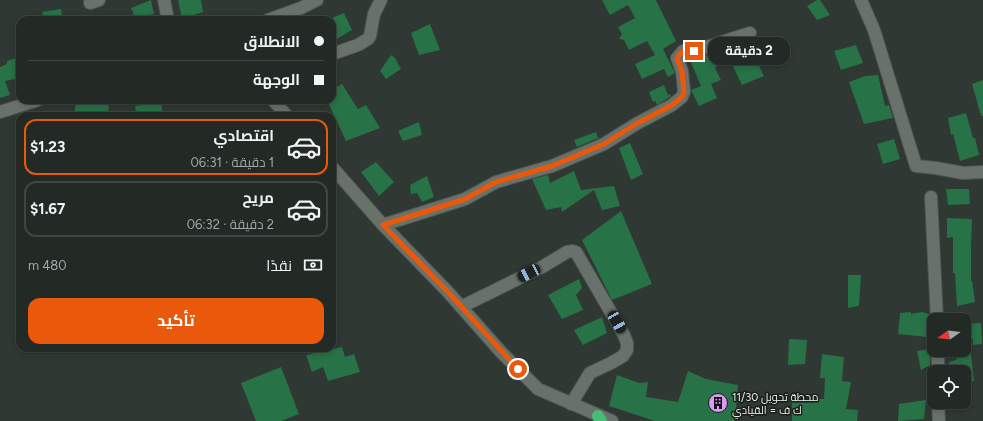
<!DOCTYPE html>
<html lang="ar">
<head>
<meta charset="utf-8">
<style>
	body { margin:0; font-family:Figtree,Cairo,sans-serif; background:#2b322e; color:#f1f3f6; direction:rtl; height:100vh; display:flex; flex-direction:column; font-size:15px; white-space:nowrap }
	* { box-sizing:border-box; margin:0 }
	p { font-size:13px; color:#a3a7a7 }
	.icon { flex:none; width:22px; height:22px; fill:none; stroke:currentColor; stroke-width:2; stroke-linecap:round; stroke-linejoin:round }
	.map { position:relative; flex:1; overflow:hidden; direction:ltr }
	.side { position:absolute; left:16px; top:112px; width:320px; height:240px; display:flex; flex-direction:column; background:#232a26; border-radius:12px; box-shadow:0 2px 6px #0003,0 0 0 1px #404643; direction:rtl }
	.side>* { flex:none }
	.banner { position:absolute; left:16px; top:16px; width:320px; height:88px; border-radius:12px; box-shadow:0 2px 6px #0003,0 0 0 1px #404643; direction:rtl; display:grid; align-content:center; height:88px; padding:0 12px; background:#232a26 }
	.needle { width:26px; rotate:256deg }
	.controls { position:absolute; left:927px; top:313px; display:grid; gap:8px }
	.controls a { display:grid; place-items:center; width:44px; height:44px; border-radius:8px; background:#232a26; box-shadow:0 2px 6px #0003,0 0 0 1px #404643; font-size:20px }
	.end { position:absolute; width:18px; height:18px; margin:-9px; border:5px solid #ea580c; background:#fff; box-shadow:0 0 0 2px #fff }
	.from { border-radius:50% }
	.bubble { position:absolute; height:28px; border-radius:12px; background:#232a26; box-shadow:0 2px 6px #0003,0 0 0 1px #404643; font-size:13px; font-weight:700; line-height:28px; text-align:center; direction:rtl }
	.car { position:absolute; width:12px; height:24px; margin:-12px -6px; border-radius:5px; box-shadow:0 0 3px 1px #0007; background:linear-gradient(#222 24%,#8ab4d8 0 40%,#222 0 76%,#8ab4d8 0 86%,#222 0) }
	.banner b { display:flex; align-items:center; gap:14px; height:38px; font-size:15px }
	.banner b+b { border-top:1px solid #404643 }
	.banner i { width:10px; height:10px; background:#f1f3f6 }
	ul { padding:7px 0 0; list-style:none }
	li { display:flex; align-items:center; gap:12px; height:56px; margin:0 8px 6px; padding:0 4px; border:2px solid #404643; border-radius:12px }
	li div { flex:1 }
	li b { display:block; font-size:15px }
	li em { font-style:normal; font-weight:700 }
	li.active { border-color:#ea580c }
	li>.icon { width:36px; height:36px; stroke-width:1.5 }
	.pay { display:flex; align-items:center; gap:10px; height:44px; padding:0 12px; font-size:15px }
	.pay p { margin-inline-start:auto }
	.action { display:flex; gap:8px; margin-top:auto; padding:8px 12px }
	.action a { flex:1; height:46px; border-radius:12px; background:#ea580c; color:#fff; font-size:16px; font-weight:700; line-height:46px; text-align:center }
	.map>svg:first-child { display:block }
	.building { fill:#277246 }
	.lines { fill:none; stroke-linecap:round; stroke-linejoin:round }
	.minor-casing { stroke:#4e5550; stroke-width:14 }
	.highway-casing { stroke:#4e5550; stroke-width:14 }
	.minor { stroke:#68726b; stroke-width:12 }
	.highway { stroke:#47bc77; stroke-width:12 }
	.route { stroke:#ea580c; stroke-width:5 }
	.labels { text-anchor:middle; stroke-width:3; stroke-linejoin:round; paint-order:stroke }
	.poi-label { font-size:11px; fill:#ebf0ec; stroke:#1a1e1b; text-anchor:start }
</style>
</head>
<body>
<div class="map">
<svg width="983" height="421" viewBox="0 0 983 421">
	<rect width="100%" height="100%" fill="#2f3832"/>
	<!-- building -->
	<path class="building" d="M151 0 154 14 136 17 135 15H134L131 8Z
		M178 0H201L203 12 182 19Z
		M602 0H656L676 41 663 49 675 73 668 77 664 69 642 79 635 64 655 55 647 41 629 50 624 40 619 39 622 34 618 27 635 18 628 5 610 15Z
		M817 0H820L830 15 817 20 807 6Z
		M61 9 63 20H44L42 12Z
		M344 13 352 30 335 40 334 35H332V20L334 17Z
		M430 24 440 50 419 55 411 33Z
		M747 42 764 76 742 85 727 54 715 68 721 80 711 84 717 98 699 106 691 90 701 86 690 60 715 52 716 55 731 47Z
		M856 45 863 63 841 70 834 51Z
		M391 55 395 58 401 69 386 79 380 71Z
		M20 57V78L5 81 10 95 0 98V67L7 64V61Z
		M878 75 885 106 889 105 893 118 864 124 849 82 865 76Z
		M983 80V116H981L972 84Z
		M342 84 358 109 366 105 380 128 346 141 327 100H332V90Z
		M664 85 668 95 670 94 671 96 657 105 655 101 653 102 649 92Z
		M77 100H107L106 104 109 106 107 116H83L84 113 74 112Z
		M161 102 163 116H137L135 106Z
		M966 113 973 138H975L979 155 960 161 953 134 951 135 948 118Z
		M419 122 422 135 403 141 398 131Z
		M596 132 598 138 577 147 574 140Z
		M894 139 900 159 883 164 877 144Z
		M630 143 643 174 631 180 619 148Z
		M376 162 394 182 379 196 361 172Z
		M574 171 581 190 614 186 620 206 602 210 594 190 562 212 561 207 546 210 532 179 548 175 550 183Z
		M427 176 434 197 422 202 417 193 411 194 410 185Z
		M946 189H969L970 204 948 205Z
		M621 211 652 284 612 300 582 240Z
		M947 218 972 219 971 247V281H972L975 302 957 306 955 273H953V237L947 238Z
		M848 275H861L859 306 848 308Z
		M579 279 582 288 576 295 583 310 562 319 548 295Z
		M911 312V314L922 312 929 314 931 325H928L927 337 898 334 900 313Z
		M602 317 607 333 583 345 574 330Z
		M981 323 982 344 973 345V339H964V324Z
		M789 339 807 340 805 364 788 365Z
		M964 346H970L974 381 964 382V372H950L949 362 956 360 960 353H964Z
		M342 347 345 357 354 354 360 372 328 381 323 367 312 372 306 355Z
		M931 349 930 365 921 370 917 351Z
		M822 354 844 357 842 381 851 382 846 409 858 410 857 421H792V399H824L825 378H820Z
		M281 367 299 414 281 421H256L241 383Z
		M688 371 706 379 738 385 735 421H655L609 406 617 375 639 383 648 382 646 397 678 402Z
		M926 400 924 419 898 421 899 404Z"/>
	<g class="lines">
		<!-- minor casing -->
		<g class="minor-casing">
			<path id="minor" d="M164 0 168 20
				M861 0 874 30 916 166 936 168 963 173 983 172
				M90 3 99 0
				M268 20 301 8 317 0
				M332 54 358 45 368 39 370 36 374 14 381 0
				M273 100 287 116
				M0 112 38 100
				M332 167 383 225 448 292 501 352 538 389 612 421
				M931 197 937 320
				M383 225 465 199 496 182 552 166 604 144 636 124 672 105 682 97 684 92 682 71 677 58 683 51H694L750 33
				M461 307 542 267 567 252 572 251 576 252 624 335 627 343V350L623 356 611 363 590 373 571 404
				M938 350V372
				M938 402 939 421"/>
		</g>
		<!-- highway casing -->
		<g class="highway-casing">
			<path id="highway" d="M598 416 601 421"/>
		</g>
		<!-- minor -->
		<use href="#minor" class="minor"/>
		<!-- highway -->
		<use href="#highway" class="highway"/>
	</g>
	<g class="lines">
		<!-- route -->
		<path class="route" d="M518 369 448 292 383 225 465 199 496 182 552 166 604 144 636 124 672 105 682 97 684 92 682 71 677 58 683 51H694"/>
	</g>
	<!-- icons -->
	<defs>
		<g id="building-disc" transform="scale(1)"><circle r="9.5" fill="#dc99f5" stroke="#1a1e1b"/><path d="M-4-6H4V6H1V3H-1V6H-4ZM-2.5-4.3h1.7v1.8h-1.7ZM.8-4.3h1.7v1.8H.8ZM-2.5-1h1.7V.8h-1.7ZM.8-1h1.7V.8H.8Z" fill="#111"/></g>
	</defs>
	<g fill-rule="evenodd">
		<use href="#building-disc" x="718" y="403"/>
	</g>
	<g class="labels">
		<!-- poi labels -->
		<g class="poi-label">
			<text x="732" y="401">محطة تحويل 11/30<tspan x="732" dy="13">ك ف = القيادي</tspan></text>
		</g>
	</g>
</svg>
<div class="controls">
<a><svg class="needle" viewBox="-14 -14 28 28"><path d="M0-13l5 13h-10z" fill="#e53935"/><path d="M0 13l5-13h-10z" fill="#a3a7a7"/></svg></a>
<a><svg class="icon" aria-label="locate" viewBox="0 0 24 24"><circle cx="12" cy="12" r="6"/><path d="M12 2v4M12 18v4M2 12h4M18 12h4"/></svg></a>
</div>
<i class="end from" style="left:518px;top:369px"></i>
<i class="end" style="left:694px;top:51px"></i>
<div class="bubble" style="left:708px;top:37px;width:82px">2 دقيقة</div>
<i class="car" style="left:529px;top:273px;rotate:243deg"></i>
<i class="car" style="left:617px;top:322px;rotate:150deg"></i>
<div class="banner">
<b><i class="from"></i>الانطلاق</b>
<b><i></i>الوجهة</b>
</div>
<section class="side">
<ul>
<li class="active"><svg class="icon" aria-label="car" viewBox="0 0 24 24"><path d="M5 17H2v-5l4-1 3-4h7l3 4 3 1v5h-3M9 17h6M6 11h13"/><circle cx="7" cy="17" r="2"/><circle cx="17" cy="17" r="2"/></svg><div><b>اقتصادي</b><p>1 دقيقة · 06:31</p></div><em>$1.23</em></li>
<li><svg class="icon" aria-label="car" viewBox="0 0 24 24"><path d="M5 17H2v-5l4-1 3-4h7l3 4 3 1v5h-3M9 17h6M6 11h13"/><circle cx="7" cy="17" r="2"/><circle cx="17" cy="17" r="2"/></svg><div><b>مريح</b><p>2 دقيقة · 06:32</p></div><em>$1.67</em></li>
</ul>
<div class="pay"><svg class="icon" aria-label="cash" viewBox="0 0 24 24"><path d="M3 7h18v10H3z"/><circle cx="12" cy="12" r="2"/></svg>نقدًا<p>480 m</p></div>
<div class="action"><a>تأكيد</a></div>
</section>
</div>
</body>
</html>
